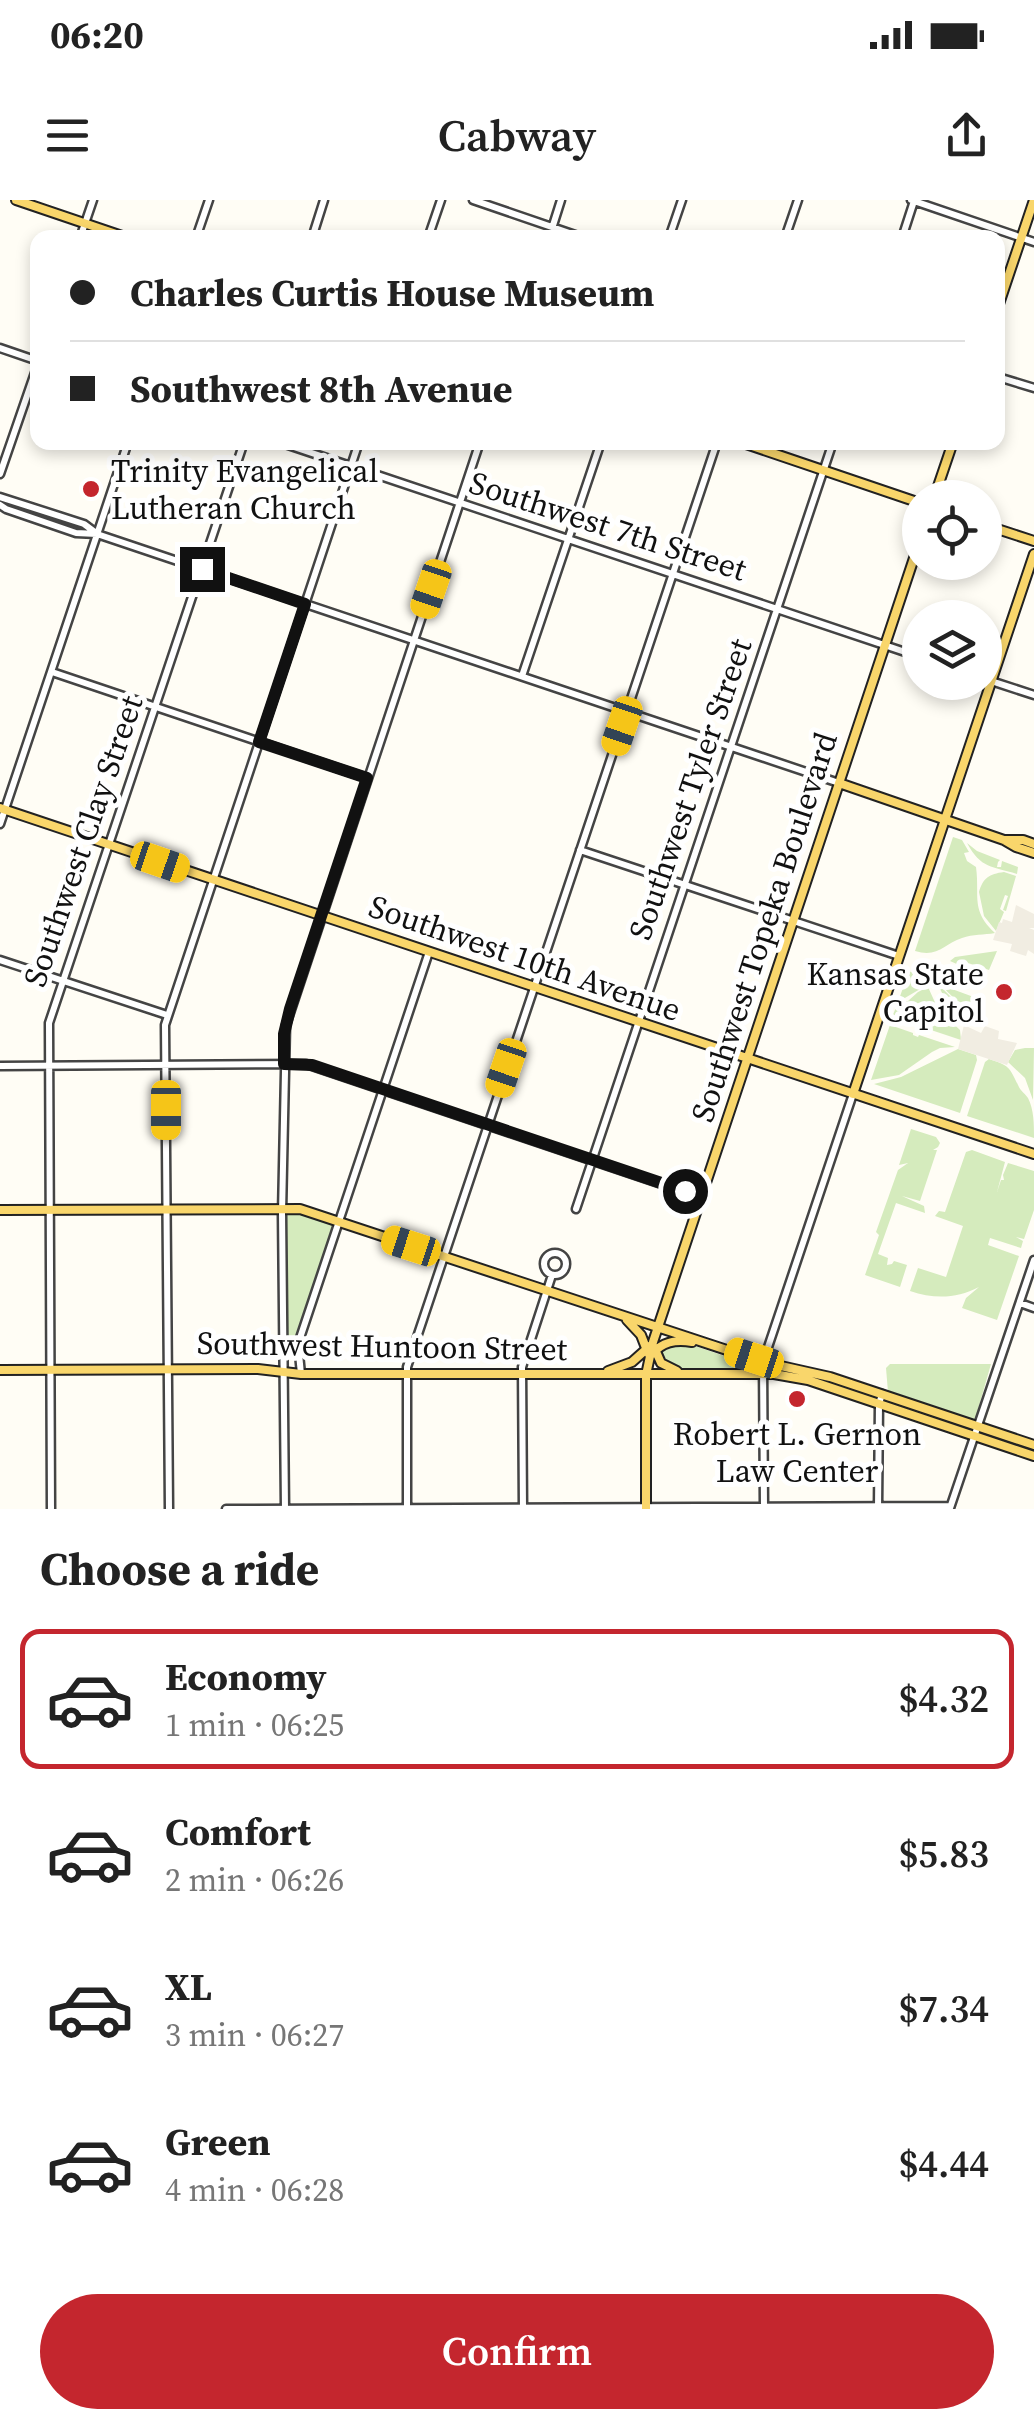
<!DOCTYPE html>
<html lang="en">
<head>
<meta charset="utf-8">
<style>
	body { margin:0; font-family:"Source Serif 4",serif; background:#f6f6f6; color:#222; height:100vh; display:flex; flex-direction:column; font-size:38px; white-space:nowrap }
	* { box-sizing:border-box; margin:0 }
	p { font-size:32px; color:#767676 }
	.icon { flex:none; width:55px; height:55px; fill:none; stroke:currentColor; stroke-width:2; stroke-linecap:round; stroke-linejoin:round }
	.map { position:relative; height:1309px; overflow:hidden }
	.panel { display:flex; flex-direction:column; background:#fff; flex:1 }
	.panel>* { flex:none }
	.guide { position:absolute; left:30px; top:30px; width:975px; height:220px; border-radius:20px; box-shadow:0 5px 15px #0003; display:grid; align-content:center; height:220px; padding:0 40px; background:#fff }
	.tools { position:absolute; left:902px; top:280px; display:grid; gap:20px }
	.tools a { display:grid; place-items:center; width:100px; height:100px; border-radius:50%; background:#fff; box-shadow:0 5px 15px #0003; font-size:50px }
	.end { position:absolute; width:45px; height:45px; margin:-22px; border:12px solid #111; background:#fff; box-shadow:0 0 0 5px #fff }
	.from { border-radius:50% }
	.car { position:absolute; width:30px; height:60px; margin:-30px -15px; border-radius:12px; box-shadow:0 0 8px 2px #0007; background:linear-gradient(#f5c518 24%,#345 0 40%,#f5c518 0 76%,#345 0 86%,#f5c518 0) }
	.guide b { display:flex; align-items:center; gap:35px; height:95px; font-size:38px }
	.guide b+b { border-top:2px solid #e0e0e0 }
	.guide i { width:25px; height:25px; background:#222 }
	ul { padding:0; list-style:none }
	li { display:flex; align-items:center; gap:30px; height:140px; margin:0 20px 15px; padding:0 20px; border:5px solid transparent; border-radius:20px }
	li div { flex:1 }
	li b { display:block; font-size:38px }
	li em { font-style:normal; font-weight:600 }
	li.on { border-color:#c4262e }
	li>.icon { width:90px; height:90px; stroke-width:1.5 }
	h2 { padding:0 40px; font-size:45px; line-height:120px }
	.action { display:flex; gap:20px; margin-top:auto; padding:20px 40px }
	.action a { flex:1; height:115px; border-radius:60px; background:#c4262e; color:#fff; font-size:40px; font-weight:600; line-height:115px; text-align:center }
	.status { display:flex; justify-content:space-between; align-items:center; height:70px; padding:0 50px; background:#fff; direction:ltr }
	.status svg { height:28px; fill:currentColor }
	header { display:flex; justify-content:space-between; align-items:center; height:130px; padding:0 40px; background:#fff; font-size:45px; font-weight:600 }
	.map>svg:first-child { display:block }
	.green { fill:#d5ebbd }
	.plaza { fill:#f1ede2 }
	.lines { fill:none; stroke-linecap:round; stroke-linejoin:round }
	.minor-casing { stroke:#444; stroke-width:11 }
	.major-casing { stroke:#222; stroke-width:12 }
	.minor { stroke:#fff; stroke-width:6 }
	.major { stroke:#f9d66b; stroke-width:8 }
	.route { stroke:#111; stroke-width:12 }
	.poi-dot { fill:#c4262e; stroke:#fff; stroke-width:4 }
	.labels { text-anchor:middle; stroke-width:10; stroke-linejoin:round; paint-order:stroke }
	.poi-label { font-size:32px; fill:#111; stroke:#fff; text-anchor:start }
	.street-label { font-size:32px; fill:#111; stroke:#fff }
</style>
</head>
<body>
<div class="status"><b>06:20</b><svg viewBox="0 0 49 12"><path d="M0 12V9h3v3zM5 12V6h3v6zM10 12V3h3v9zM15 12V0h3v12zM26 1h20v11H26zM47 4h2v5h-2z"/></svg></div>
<header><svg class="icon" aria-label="menu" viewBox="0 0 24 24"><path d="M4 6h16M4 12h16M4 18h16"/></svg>Cabway<svg class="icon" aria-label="share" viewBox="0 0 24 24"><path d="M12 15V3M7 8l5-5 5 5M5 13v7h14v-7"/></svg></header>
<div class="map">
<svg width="1034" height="1309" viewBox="0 0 1034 1309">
	<rect width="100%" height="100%" fill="#fffdf5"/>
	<!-- green -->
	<path class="green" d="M953 637 962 640 969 652 964 653 967 661 976 667C980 696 970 710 995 733 984 735 973 734 962 738 944 744 938 758 915 751Z
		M967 643 977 651 1000 660 998 662 997 667H1001L1002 661 1018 667 1017 674C992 666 981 669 967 643Z
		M1004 672 1016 676 1006 711 1003 710 1008 696 1005 695 1000 709 1004 712 996 731 984 716 979 692C983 678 989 674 1004 672Z
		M997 751 989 770 962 761 959 765 950 761 955 757Z
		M909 771 923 778 927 785 898 802Z
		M945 783 953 786 952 789 979 799 974 820 969 816 974 823C956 816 945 802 938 784L967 813C961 801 947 795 942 784Z
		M928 787 938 809 960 830 961 840 922 827V825L892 817 897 805 908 801 918 792Z
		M890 825 913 833V835L918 837 919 835 955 847 940 848 932 852 899 875 871 880Z
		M1025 848H1034L1033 900 1025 878 1008 862 1015 850Z
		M958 849 976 855 977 860 960 913 874 884 901 877Z
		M989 859C1009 866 1009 866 1018 885 1021 892 1023 891 1028 898 1034 910 1034 924 1034 938L967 916 985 862Z
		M911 929 936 937 940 943 938 947 933 950H937L920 1001 902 996 924 1006 925 1013 896 1003 878 1054 888 1058 887 1065 892 1064 894 1061 907 1065 900 1087 865 1075 879 1035 876 1032 898 970 908 963 899 965Z
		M972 950 1005 962 997 992 1001 980H1004L1003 975 1008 963 1034 971V1010L1024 1039 1016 1037 1023 1041 1021 1048 990 1038 988 1045 1019 1056 997 1120 962 1108 966 1098 979 1087C956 1099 934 1099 910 1091L918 1068 946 1077 963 1026 935 1016 939 1011 945 1012 966 952Z
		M295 1013 334 1025 296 1138 291 1144 287 1142 286 1018 288 1014Z
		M669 1144H689L760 1168 677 1170 664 1162 659 1150Z
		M890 1164H991L975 1220 972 1221 888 1192 886 1168Z"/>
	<!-- plaza -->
	<path class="plaza" d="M1016 705 1034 714V728H1029L1034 730V754L1028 750 1026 756 1010 751 1012 744 993 740 999 722 1002 723 1003 719 1012 722Z
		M964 825 981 833 985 826 999 831 998 839 1017 843 1007 865 958 849Z"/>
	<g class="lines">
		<!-- minor casing -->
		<g class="minor-casing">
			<path id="minor" d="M473 0 584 38
				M911 0 1034 42
				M80 38 93 0
				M196 38 209 0
				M312 38 324 0
				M428 38 441 0
				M549 38 561 0
				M669 38 682 0
				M785 38 798 0
				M902 38 914 1
				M0 148 38 161
				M998 177 1034 188
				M279 242 920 457
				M0 274 38 164
				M0 297 84 324 96 333
				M0 305 6 309 76 333 97 334 839 583
				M52 472 367 578
				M522 476 601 242
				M985 479 1034 495
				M0 624 128 242
				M580 650 899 756
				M0 760 167 815
				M0 866 306 864 700 997
				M576 1009 833 242
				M544 1064a11 11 0 1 1 22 0a11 11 0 1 1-22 0Z
				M1020 1103 1034 1108
				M301 1174 298 1144 429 752
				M764 1308 763 1162 853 894
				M878 1308 879 1204 882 1194
				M950 1308 1034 1060
				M51 1309 49 823 244 242
				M169 1309 165 825 359 242
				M226 1309 950 1306
				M285 1309 282 1013 286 825 480 242
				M407 1309V1167L717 242
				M523 1309 522 1167 552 1075"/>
		</g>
		<!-- major casing -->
		<g class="major-casing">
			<path id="major" d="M16 0 128 38
				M998 107 1034 0
				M740 242 920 303
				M934 298 953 242
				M985 325 1034 341
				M839 583 1004 640 1016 647 1034 653
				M0 608 1034 954
				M1004 640H1023L1034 644
				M853 894 1034 354
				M0 1010 300 1009 763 1162 830 1177 1034 1245
				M627 1120 641 1135 648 1153
				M654 1147 661 1163 677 1171
				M651 1155C662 1142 675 1139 692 1142
				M0 1170 258 1169 301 1174H774L808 1180 1034 1256
				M608 1171 632 1162 650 1146
				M646 1309V1175L653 1142 920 340"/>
		</g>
		<!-- minor -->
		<use href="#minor" class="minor"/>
		<!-- major -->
		<use href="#major" class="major"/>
	</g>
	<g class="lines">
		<!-- route -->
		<path class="route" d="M202 369 305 404 259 542 367 578 290 809 284 834V864L312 865 685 991"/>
	</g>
	<!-- markers -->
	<g class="poi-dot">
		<circle cx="91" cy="289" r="10"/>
		<circle cx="1004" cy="792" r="10"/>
		<circle cx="797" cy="1199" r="10"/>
	</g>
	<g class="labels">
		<!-- poi labels -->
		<g class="poi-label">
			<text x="111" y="282">Trinity Evangelical<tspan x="111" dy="37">Lutheran Church</tspan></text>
			<text x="984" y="785" text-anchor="end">Kansas State<tspan x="984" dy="37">Capitol</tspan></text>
			<text x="797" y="1245" text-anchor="middle">Robert L. Gernon<tspan x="797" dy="37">Law Center</tspan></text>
		</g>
		<!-- street labels -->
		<g class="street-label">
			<text transform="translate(608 326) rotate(18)" y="11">Southwest 7th Street</text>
			<text transform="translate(690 589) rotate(-71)" y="11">Southwest Tyler Street</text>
			<text transform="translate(83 641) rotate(-71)" y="11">Southwest Clay Street</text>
			<text transform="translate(764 727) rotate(-72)" y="11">Southwest Topeka Boulevard</text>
			<text transform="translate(525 758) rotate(19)" y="11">Southwest 10th Avenue</text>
			<text transform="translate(382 1146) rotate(1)" y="11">Southwest Huntoon Street</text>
		</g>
	</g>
</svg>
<div class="tools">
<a><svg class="icon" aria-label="locate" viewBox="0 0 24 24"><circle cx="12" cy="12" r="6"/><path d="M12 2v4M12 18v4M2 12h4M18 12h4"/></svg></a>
<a><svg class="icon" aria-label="layers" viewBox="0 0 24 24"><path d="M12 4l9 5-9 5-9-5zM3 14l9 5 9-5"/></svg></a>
</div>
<i class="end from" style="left:685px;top:991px"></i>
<i class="end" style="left:202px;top:369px"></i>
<i class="car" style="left:431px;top:389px;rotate:199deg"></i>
<i class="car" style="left:622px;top:526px;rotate:199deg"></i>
<i class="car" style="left:160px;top:662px;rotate:109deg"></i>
<i class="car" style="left:506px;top:868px;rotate:199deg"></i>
<i class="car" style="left:166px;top:910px;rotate:180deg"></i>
<i class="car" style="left:411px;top:1046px;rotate:288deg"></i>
<i class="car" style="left:754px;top:1158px;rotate:288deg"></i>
<div class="guide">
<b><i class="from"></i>Charles Curtis House Museum</b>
<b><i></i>Southwest 8th Avenue</b>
</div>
</div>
<section class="panel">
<h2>Choose a ride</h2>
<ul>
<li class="on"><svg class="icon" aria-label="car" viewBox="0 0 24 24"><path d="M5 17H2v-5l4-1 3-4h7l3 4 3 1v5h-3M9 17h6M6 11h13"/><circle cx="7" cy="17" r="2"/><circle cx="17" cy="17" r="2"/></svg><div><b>Economy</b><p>1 min · 06:25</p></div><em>$4.32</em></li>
<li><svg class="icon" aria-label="car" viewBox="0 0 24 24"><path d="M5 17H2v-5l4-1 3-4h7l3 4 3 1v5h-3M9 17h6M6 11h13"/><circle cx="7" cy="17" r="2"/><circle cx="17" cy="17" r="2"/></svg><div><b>Comfort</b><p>2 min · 06:26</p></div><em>$5.83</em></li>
<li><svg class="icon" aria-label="car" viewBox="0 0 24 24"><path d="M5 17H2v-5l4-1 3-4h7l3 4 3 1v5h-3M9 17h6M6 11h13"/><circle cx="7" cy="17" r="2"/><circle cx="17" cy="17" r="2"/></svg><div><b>XL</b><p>3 min · 06:27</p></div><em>$7.34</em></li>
<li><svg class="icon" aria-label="car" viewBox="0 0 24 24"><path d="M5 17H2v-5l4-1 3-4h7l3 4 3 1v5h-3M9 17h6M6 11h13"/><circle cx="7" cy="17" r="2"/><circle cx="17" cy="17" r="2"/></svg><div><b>Green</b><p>4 min · 06:28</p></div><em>$4.44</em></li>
</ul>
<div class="action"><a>Confirm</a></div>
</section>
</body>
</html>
